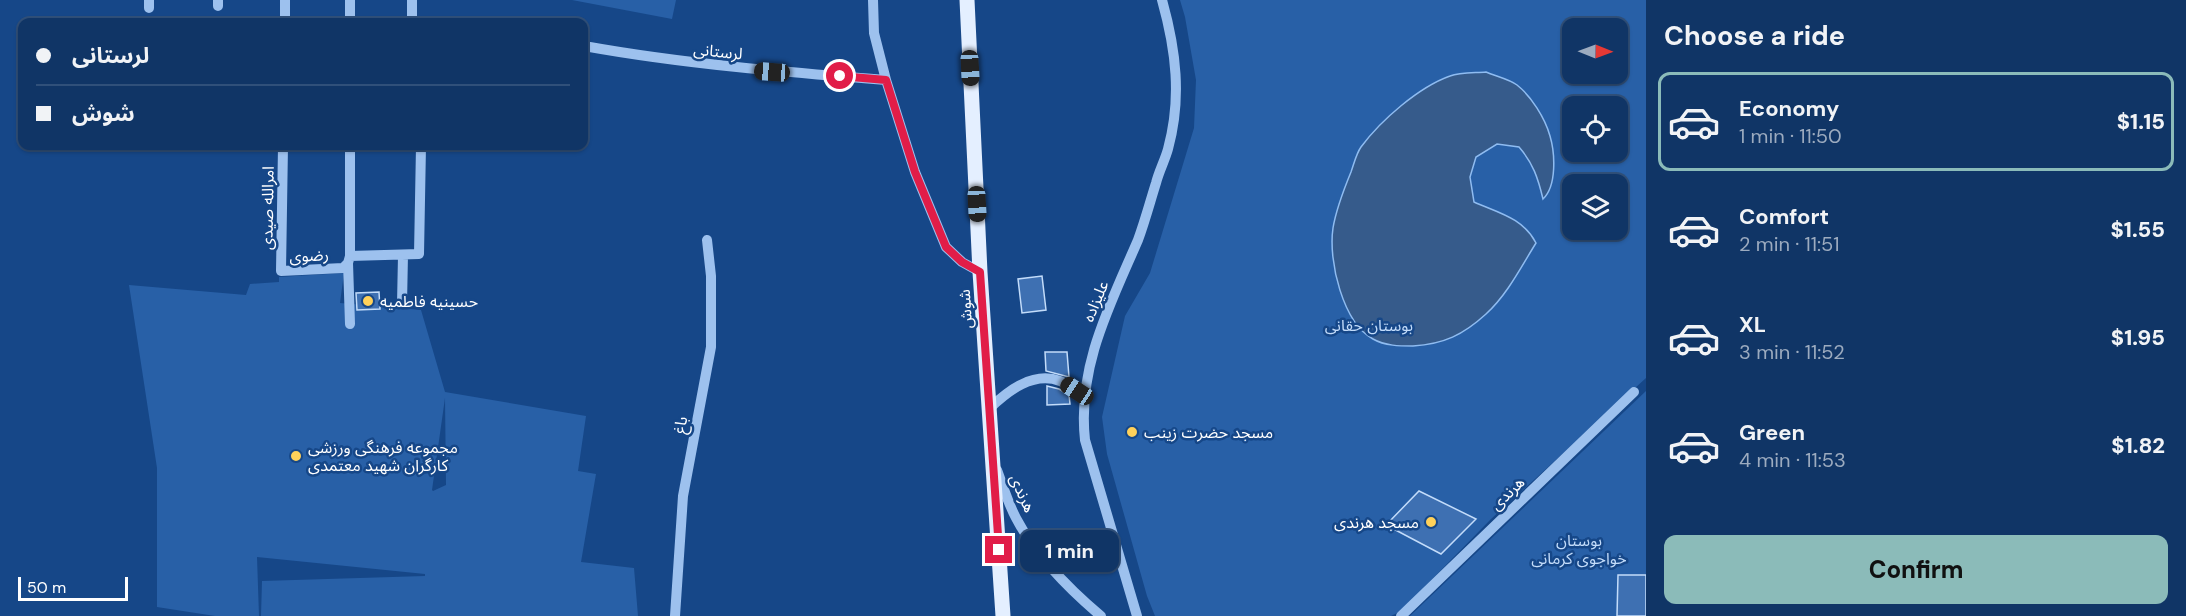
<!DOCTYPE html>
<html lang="en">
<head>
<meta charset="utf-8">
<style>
	body { margin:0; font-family:"DM Sans","Noto Sans Arabic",sans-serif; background:#193d6c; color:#f1f3f6; height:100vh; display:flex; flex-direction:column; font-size:22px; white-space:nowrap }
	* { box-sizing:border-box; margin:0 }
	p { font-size:20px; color:#9cabbf }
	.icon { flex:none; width:33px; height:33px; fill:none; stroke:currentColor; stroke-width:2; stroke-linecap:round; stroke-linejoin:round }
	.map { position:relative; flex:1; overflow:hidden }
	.side { display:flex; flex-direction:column; background:#103566; width:540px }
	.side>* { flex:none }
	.hud { position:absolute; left:18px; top:18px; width:570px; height:132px; border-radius:12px; box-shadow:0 2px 4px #0004,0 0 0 2px #30507a; display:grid; align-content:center; height:132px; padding:0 18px; background:#103566 }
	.needle { width:39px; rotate:91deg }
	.buttons { position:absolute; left:1562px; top:18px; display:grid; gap:12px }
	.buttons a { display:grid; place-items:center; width:66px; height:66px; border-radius:12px; background:#103566; box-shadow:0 2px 4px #0004,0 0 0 2px #30507a; font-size:30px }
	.scale { position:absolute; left:18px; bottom:15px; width:110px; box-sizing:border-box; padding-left:6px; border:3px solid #fff; border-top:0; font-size:16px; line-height:21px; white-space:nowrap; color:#fff; -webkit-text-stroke:4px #164788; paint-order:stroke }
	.end { position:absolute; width:27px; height:27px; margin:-14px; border:8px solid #e11d48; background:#fff; box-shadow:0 0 0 3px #fff }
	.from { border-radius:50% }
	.bubble { position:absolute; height:42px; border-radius:12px; background:#103566; box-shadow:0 2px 4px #0004,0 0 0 2px #30507a; font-size:20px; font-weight:800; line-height:42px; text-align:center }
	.car { position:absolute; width:18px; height:36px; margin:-18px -9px; border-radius:8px; box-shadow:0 0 4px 2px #0007; background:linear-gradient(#222 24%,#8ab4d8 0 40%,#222 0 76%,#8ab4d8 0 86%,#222 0) }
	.hud b { display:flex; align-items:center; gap:21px; height:57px; font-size:22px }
	.hud b+b { border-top:2px solid #30507a }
	.hud i { width:15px; height:15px; background:#f1f3f6 }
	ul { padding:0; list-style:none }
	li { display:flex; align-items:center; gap:18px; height:99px; margin:0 12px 9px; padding:0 6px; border:3px solid transparent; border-radius:12px }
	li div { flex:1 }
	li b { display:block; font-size:22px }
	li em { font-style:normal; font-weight:800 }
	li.active { border-color:#8bbbb9 }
	li>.icon { width:54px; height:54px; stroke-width:1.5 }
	h2 { padding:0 18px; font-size:27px; line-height:72px }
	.button { display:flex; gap:12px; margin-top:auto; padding:12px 18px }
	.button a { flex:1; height:69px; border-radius:12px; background:#8bbbb9; color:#111; font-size:24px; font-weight:800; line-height:69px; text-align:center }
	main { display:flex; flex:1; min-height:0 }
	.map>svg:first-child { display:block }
	.green { fill:#2860a7; fill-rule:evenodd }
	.water { fill:#365b8b; stroke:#8fbcf1; stroke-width:1.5 }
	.building { fill:#3e70b2; stroke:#c3dcfa; stroke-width:1.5 }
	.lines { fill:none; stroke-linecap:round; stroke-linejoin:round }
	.minor { stroke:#9dc1ee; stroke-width:10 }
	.major { stroke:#e4efff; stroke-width:15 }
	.route { stroke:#e11d48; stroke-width:8 }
	.poi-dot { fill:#ffd15a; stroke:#164788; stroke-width:2 }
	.labels { text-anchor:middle; stroke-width:5; stroke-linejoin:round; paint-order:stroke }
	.street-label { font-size:16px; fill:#fff; stroke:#164788 }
	.poi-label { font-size:16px; fill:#fff; stroke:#164788; text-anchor:start }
	.park-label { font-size:16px; fill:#c3dcfa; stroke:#164788 }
</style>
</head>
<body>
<main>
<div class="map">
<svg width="1646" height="616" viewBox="0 0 1646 616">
	<rect width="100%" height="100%" fill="#164788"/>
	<!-- green -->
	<path class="green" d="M572 0H676L672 19Z
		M1180 0H1646V378L1491 519 1401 611 1391 616H1155L1147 596 1107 454 1102 417 1125 316 1150 273 1194 128 1196 80 1185 17ZM1572 28H1617V74H1572ZM1572 106H1617V152H1572ZM1572 184H1617V230H1572Z
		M344 273 340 303 421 310 445 392 586 416 578 471 596 474 581 562 634 568 638 616H261L262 581 425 576V574L257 557 259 616H215L157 607V468L129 285 246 295 250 284 279 282V277ZM445 398 446 485 433 491 432 490Z
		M1646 391V616H1410Z"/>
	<!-- water -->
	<path class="water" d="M1486 72C1495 76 1509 79 1517 85 1531 96 1545 118 1550 136 1555 153 1557 186 1543 199 1538 178 1533 163 1519 147L1497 144 1476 157 1470 177 1474 202C1499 213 1523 218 1536 243 1521 267 1507 295 1486 314 1463 335 1444 344 1413 346 1400 346 1385 346 1373 339 1343 323 1328 261 1333 228 1336 210 1344 189 1351 172 1354 164 1356 154 1361 147 1381 120 1419 87 1450 76 1460 72 1475 73 1486 72Z"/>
	<!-- building -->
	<path class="building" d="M1042 276 1046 310 1022 313 1018 279Z
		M379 292 380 309 357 310 356 293Z
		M1045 352H1067L1069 377 1046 371Z
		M1047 386 1059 389 1069 395 1070 404 1047 405Z
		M1419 491 1476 519 1441 554 1386 525Z
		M1618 575H1646V616H1617Z"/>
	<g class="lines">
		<!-- minor -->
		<path class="minor" d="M149 0V8
			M350 0V22
			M412 0V22
			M873 0 874 33 886 80 915 172 946 247 962 262 980 272
			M218 6V0
			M285 22V0
			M427 22H431
			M584 46C684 64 784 72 886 80
			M283 146 281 271 343 268 348 263 350 256 419 254 421 146
			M350 256V146
			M348 263 350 324
			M402 304 403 255
			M990 408C1008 391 1033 371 1060 381 1066 383 1071 387 1077 391
			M997 470C1003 486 1008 503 1016 518 1035 554 1069 589 1101 616
			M675 616 683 496 711 347V276L707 240
			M1137 616 1085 440C1077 367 1110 305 1138 240 1145 221 1150 202 1156 183 1159 171 1165 160 1168 149 1182 98 1176 50 1162 0
			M1401 616 1634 392"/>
		<!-- major -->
		<path class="major" d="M967 0 980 272 1003 616"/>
	</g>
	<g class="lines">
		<!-- route -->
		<path class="route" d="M840 76 886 80 915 172 946 247 962 262 980 272 999 550"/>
	</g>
	<!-- markers -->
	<g class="poi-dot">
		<circle cx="368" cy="301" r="6"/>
		<circle cx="1132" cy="432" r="6"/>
		<circle cx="296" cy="456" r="6"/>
		<circle cx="1431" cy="522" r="6"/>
	</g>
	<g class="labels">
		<!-- street labels -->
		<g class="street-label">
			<text transform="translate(718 51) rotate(6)" y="6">لرستانی</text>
			<text transform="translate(267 208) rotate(-89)" y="6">امرالله صیدی</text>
			<text transform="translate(309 255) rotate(-3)" y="6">رضوی</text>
			<text transform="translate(1095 301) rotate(-67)" y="6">علیزاده</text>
			<text transform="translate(965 309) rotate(-94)" y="6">شوش</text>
			<text transform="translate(680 425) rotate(-80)" y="6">باغ</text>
			<text transform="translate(1023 493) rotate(66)" y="6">هرندی</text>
			<text transform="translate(1507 493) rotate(-44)" y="6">هرندی</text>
		</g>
		<!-- poi labels -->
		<g class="poi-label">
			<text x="380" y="307">حسینیه فاطمیه</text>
			<text x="1144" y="438">مسجد حضرت زینب</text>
			<text x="308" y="453">مجموعه فرهنگی ورزشی<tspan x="308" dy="18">کارگران شهید معتمدی</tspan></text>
			<text x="1419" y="528" text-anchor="end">مسجد هرندی</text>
		</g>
		<!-- park labels -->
		<g class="park-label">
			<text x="1369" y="331">بوستان حقانی</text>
			<text x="1579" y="546">بوستان<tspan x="1579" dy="18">خواجوی کرمانی</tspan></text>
		</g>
	</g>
</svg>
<div class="buttons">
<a><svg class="needle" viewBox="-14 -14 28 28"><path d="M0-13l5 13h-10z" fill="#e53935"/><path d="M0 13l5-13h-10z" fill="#9cabbf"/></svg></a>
<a><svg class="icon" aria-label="locate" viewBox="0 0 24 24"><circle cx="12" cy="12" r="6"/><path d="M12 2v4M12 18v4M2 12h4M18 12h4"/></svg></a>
<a><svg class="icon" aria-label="layers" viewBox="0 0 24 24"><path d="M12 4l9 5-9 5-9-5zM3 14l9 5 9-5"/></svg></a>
</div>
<div class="scale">50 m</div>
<i class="end from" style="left:840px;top:76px"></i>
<i class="end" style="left:999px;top:550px"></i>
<div class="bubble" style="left:1020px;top:530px;width:99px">1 min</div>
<i class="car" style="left:970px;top:68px;rotate:177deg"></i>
<i class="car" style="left:772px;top:72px;rotate:274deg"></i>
<i class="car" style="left:977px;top:204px;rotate:177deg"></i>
<i class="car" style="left:1077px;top:391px;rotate:303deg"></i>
<div class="hud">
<b><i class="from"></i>لرستانی</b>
<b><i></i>شوش</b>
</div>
</div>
<section class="side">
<h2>Choose a ride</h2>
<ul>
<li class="active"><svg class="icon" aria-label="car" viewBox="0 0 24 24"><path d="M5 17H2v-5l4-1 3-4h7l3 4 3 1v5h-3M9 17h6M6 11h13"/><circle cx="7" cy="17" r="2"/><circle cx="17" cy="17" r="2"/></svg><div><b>Economy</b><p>1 min · 11:50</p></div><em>$1.15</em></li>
<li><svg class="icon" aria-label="car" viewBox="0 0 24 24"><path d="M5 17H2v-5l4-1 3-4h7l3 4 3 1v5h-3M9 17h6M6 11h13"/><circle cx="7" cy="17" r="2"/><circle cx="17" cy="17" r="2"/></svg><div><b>Comfort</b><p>2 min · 11:51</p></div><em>$1.55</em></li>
<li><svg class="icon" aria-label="car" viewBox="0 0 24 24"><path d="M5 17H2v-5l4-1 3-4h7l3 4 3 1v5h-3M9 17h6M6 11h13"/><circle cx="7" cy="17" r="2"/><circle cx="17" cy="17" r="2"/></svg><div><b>XL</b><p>3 min · 11:52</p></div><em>$1.95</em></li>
<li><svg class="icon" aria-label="car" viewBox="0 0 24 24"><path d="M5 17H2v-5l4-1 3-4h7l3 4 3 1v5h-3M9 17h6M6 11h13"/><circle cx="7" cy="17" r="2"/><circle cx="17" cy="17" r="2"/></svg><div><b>Green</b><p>4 min · 11:53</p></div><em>$1.82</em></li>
</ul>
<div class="button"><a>Confirm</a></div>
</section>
</main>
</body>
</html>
